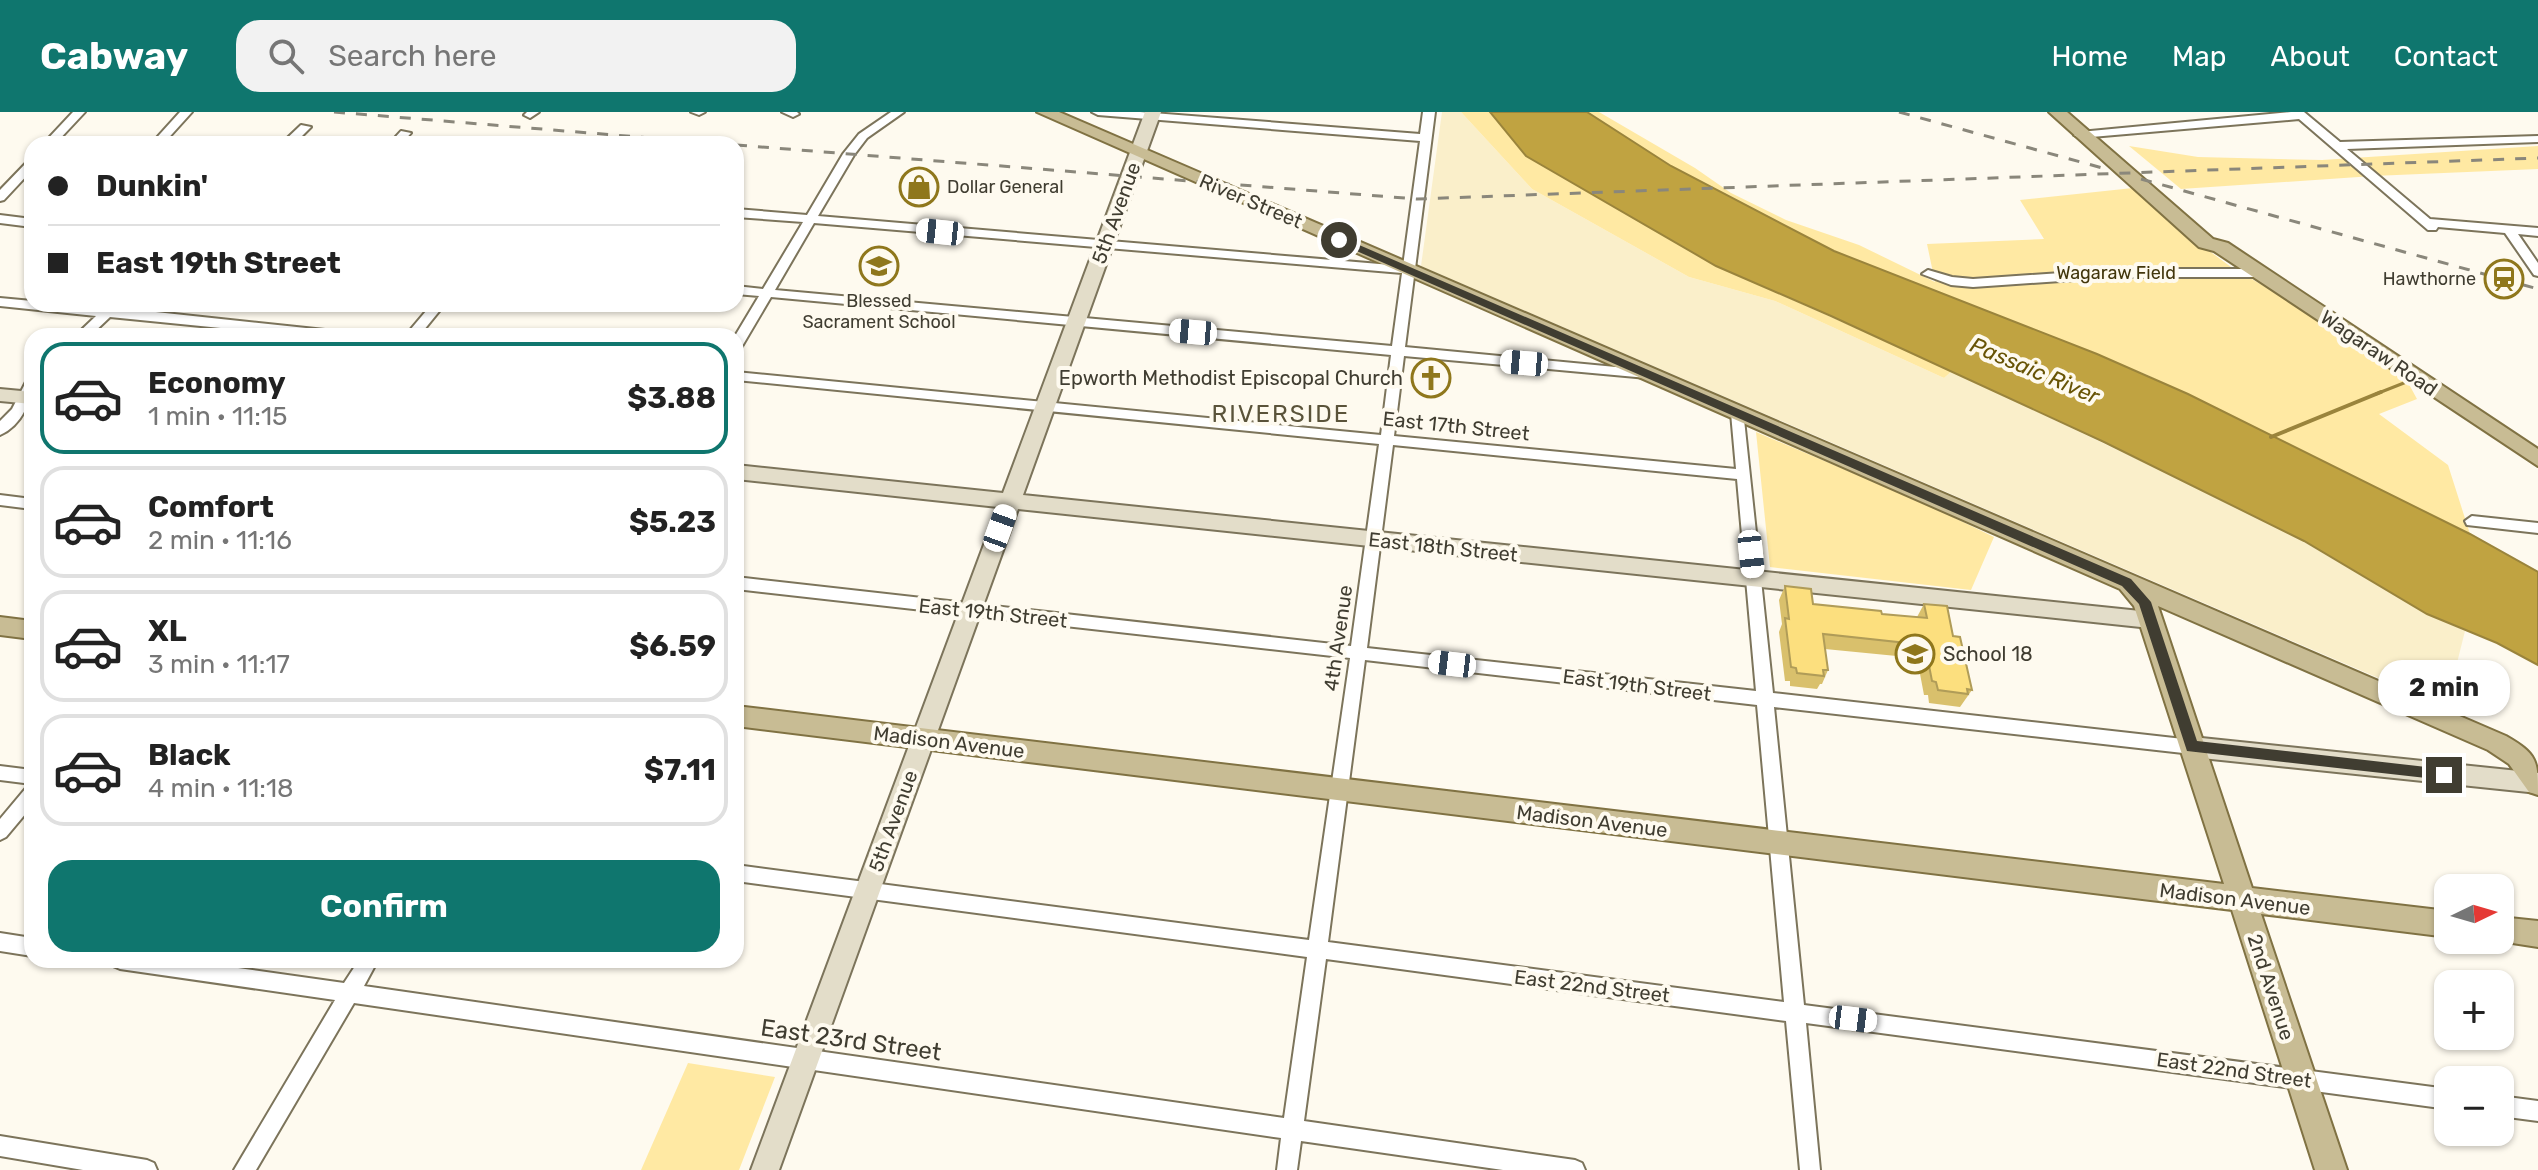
<!DOCTYPE html>
<html lang="en">
<head>
<meta charset="utf-8">
<style>
	body { margin:0; font-family:Rubik,sans-serif; background:#f2f2f2; color:#222; height:100vh; display:flex; flex-direction:column; font-size:30px; white-space:nowrap }
	* { box-sizing:border-box; margin:0 }
	p { font-size:26px; color:#767676 }
	.icon { flex:none; width:44px; height:44px; fill:none; stroke:currentColor; stroke-width:2; stroke-linecap:round; stroke-linejoin:round }
	.map { position:relative; flex:1; overflow:hidden }
	.drawer { position:absolute; left:24px; top:216px; width:720px; height:640px; display:flex; flex-direction:column; background:#fff; border-radius:24px; box-shadow:0 2px 6px #0004 }
	.drawer>* { flex:none }
	.guide { position:absolute; left:24px; top:24px; width:720px; height:176px; border-radius:24px; box-shadow:0 2px 6px #0004; display:grid; align-content:center; height:176px; padding:0 24px; background:#fff }
	.needle { width:52px; rotate:85deg }
	.fabs { position:absolute; left:2434px; top:762px; display:grid; gap:16px }
	.fabs a { display:grid; place-items:center; width:80px; height:80px; border-radius:16px; background:#fff; box-shadow:0 2px 6px #0004; font-size:40px }
	.end { position:absolute; width:36px; height:36px; margin:-18px; border:10px solid #403d31; background:#fff; box-shadow:0 0 0 4px #fff }
	.from { border-radius:50% }
	.bubble { position:absolute; height:56px; border-radius:24px; background:#fff; box-shadow:0 2px 6px #0004; font-size:26px; font-weight:700; line-height:56px; text-align:center }
	.car { position:absolute; width:24px; height:48px; margin:-24px -12px; border-radius:10px; box-shadow:0 0 6px 2px #0007; background:linear-gradient(#fff 24%,#345 0 40%,#fff 0 76%,#345 0 86%,#fff 0) }
	.guide b { display:flex; align-items:center; gap:28px; height:76px; font-size:30px }
	.guide b+b { border-top:2px solid #e0e0e0 }
	.guide i { width:20px; height:20px; background:#222 }
	ul { padding:14px 0 0; list-style:none }
	li { display:flex; align-items:center; gap:24px; height:112px; margin:0 16px 12px; padding:0 8px; border:4px solid #e0e0e0; border-radius:24px }
	li div { flex:1 }
	li b { display:block; font-size:30px }
	li em { font-style:normal; font-weight:700 }
	li.current { border-color:#0f766e }
	li>.icon { width:72px; height:72px; stroke-width:1.5 }
	.primary-button { display:flex; gap:16px; margin-top:auto; padding:16px 24px }
	.primary-button a { flex:1; height:92px; border-radius:24px; background:#0f766e; color:#fff; font-size:32px; font-weight:700; line-height:92px; text-align:center }
	header { display:flex; align-items:center; gap:48px; box-sizing:border-box; height:112px; padding:0 40px; background:#0f766e; color:#fff }
	header strong { font-size:38px }
	nav { display:flex; gap:44px; margin-inline-start:auto; font-size:28px }
	.search { width:560px; height:72px; background:#f2f2f2; display:flex; align-items:center; gap:20px; box-sizing:border-box; padding:0 28px; border-radius:24px; color:#767676; font-size:30px }
	.map>svg:first-child { display:block }
	.built { fill:#faefca }
	.green { fill:#ffe9a3 }
	.water { fill:#c0a341; stroke:#9a843c; stroke-width:2 }
	.lines { fill:none; stroke-linecap:round; stroke-linejoin:round }
	.stream-far1 { stroke:#9a843c; stroke-width:3 }
	.stream { stroke:#9a843c; stroke-width:4 }
	.street-casing { stroke:#7c745b; stroke-width:4 }
	.secondary-casing { stroke:#7c745b; stroke-width:4 }
	.primary-casing { stroke:#807243; stroke-width:4 }
	.street { fill:#fff; fill-rule:evenodd }
	.secondary { fill:#e3ddc9; fill-rule:evenodd }
	.primary { fill:#c8bc94; fill-rule:evenodd }
	.rail { stroke:#8a877b; stroke-width:3; stroke-dasharray:11 11; stroke-linecap:butt }
	.wall { fill:#d9c06c }
	.building { fill:#fcdf7e; stroke:#b09c58; stroke-width:2 }
	.route { fill:#403d31 }
	.labels { text-anchor:middle; stroke-width:8; stroke-linejoin:round; paint-order:stroke }
	.far-poi-label { font-size:18px; fill:#403d31; stroke:#fefaef; text-anchor:start }
	.far-park-label { font-size:18px; fill:#42360c; stroke:#fefaef }
	.street-label { font-size:20px; fill:#403d31; stroke:#fefaef }
	.poi-label { font-size:20px; fill:#403d31; stroke:#fefaef; text-anchor:end }
	.water-label { font-size:22px; font-style:italic; fill:#685406; stroke:#fefaef }
	.quarter-label { font-size:24px; letter-spacing:2px; fill:#5a533a; stroke:#fefaef }
	.near-street-label { font-size:24px; fill:#403d31; stroke:#fefaef }
</style>
</head>
<body>
<header>
<strong>Cabway</strong>
<div class="search"><svg class="icon" aria-label="search" viewBox="0 0 24 24"><circle cx="10" cy="10" r="6"/><path d="M15 15l6 6"/></svg>Search here</div>
<nav><a>Home</a><a>Map</a><a>About</a><a>Contact</a></nav>
</header>
<div class="map">
<svg width="2538" height="1058" viewBox="0 0 2538 1058">
	<rect width="100%" height="100%" fill="#fefaef"/>
	<!-- built -->
	<path class="built" d="M1442 0H1461L1532 77 1689 165 1775 189 1944 266 1952 259 2275 413 2427 502 2465 519 2446 595 1421 154Z"/>
	<!-- green -->
	<path class="green" d="M1461 0H1490L1526 44 1716 154 1952 259 1944 266 1775 189 1689 165 1532 77Z
		M1587 0H1599L1695 56 1731 81 1786 108 1859 133 1935 170 1927 132 2044 127 2020 88 2133 76 2181 118 2231 155 2312 202 2405 265 2417 287 2379 302 2448 353 2470 422 2145 262 1834 139 1671 54Z
		M2129 34 2198 45 2322 48 2538 34V57L2373 64 2181 77Z
		M1756 320 1924 391 1994 425 1971 478 1770 455Z
		M688 951 775 965 739 1058H641Z"/>
	<!-- water -->
	<path class="water" d="M1490 0H1587L1671 54 1834 139 2097 242 2188 282 2470 422 2538 460V553L2497 531 2427 502 2304 429 2104 330 1831 204 1716 154 1526 44Z"/>
	<g class="lines">
		<!-- stream-far1 -->
		<path class="stream-far1" d="M2376 282 2414 267"/>
		<!-- stream -->
		<path class="stream" d="M2271 325 2381 280"/>
		<!-- street casing -->
		<g class="street-casing">
			<path id="street" d="M73 0H85L55 32H43Z
				M180 0H192L163 32H151Z
				M527 0H539L530 6 524 3Z
				M691 0H705L699 3Z
				M782 0H797L799 2 793 5Z
				M891 0H904L867 26 854 43 818 104 1403 154 1420 29 1098 3 1092 0H1140L1420 22 1423 0H1435L1405 235 1647 258 1654 262 1647 266 1404 244 1394 324 1736 357 1731 301 1733 298H1743L1773 581 2192 628 2198 630 2200 635 2198 640 2192 642 1774 595 1804 893 2448 977V997L1806 911 1820 1058H1800L1786 909 1326 847 1304 1009 1575 1048 1582 1051 1585 1058H1503L1301 1029 1297 1058H1277L1281 1026 354 891 256 1058H234L335 888 120 857 113 854 111 848H181L344 871 359 848H378L364 874 1284 1006 1307 845 736 769V753L1309 828 1350 546 736 477V465L1351 534 1379 332 736 268V260L1381 323 1391 243 771 185 741 236 736 237 735 224 759 184 736 182V174L763 177 803 110 736 105V97L807 103 843 42 859 22ZM814 111 1402 161 1392 234 775 178ZM1393 333 1737 367 1756 579 1367 536ZM1365 548 1757 593 1784 890 1328 830Z
				M2291 0H2304L2340 30 2538 24V30L2347 37 2430 107 2538 116V124L2518 122 2538 151V164L2534 163 2505 121 2438 115 2436 118H2428L2299 7 2080 26 2074 23 2080 20Z
				M301 13 311 15 294 32H281Z
				M401 19 411 21 401 32H389Z
				M32 48V58L4 88 0 89V78L28 49Z
				M0 103 32 107V115L0 111Z
				M2119 157H2256L2262 161 2256 165H2119L1973 175 1951 173 1922 162 1928 158 1952 165 1973 167Z
				M0 186 32 189V192L109 195 344 220 351 224H302L110 205 90 224H75L96 204 0 194Z
				M432 192H445L419 224H405Z
				M32 267C32 289 22 313 0 323V309L12 297 27 268Z
				M0 383 32 387V397L0 393Z
				M2472 404 2538 411V421L2467 413 2465 409Z
				M0 654 32 658V672L0 668Z
				M32 674V694L6 725 0 728V707L26 676Z
				M0 821 32 826V844L0 839Z
				M2500 984 2538 989V1009L2500 1004Z
				M0 1024 147 1048 154 1051 157 1058H83L0 1044Z"/>
		</g>
		<!-- secondary casing -->
		<g class="secondary-casing">
			<path id="secondary" d="M1145 0H1161L1023 383 2150 500 2158 502 2161 508 2158 514 2150 516 1018 397 779 1058H751L998 395 736 367V353L1003 381Z
				M0 277 32 280V292L0 289Z
				M2192 625 2538 661V681L2192 645 2184 642 2180 635 2184 628Z"/>
		</g>
		<!-- primary casing -->
		<g class="primary-casing">
			<path id="primary" d="M1037 0H1059L2506 624C2537 642 2538 648 2538 683L2529 680 2509 652 2488 638 2158 494 2252 776 2448 799V825L2261 802 2347 1058H2315L2232 798 736 614V594L2224 772 2134 494 2120 477Z
				M2049 0H2067L2213 127 2228 131 2538 337V354L2214 139 2199 135Z
				M0 505 32 509V527L0 523Z
				M2500 805 2538 809V835L2493 828H2500Z"/>
		</g>
		<!-- street -->
		<use href="#street" class="street"/>
		<!-- secondary -->
		<use href="#secondary" class="secondary"/>
		<!-- primary -->
		<use href="#primary" class="primary"/>
		<!-- rail -->
		<path class="rail" d="M334 0 724 32
			M1899 0 2106 57
			M736 33 1417 87 2538 46
			M2141 67 2538 177"/>
	</g>
	<!-- wall -->
	<path class="wall" d="M1785 474 1813 492 1882 502 1917 505 1924 492 1953 524 1972 578 1960 595 1929 591 1928 583H1924L1917 546 1825 537 1828 558 1822 572H1820L1817 577 1790 574V569H1785L1779 520 1782 512 1779 488Z"/>
	<!-- building -->
	<path class="building" d="M1785 474 1811 477 1813 492 1881 499 1882 502 1927 506 1924 492 1947 494 1953 524 1960 525 1972 578 1967 577 1968 582 1938 578 1936 570 1932 569 1925 533 1823 522 1828 558H1823L1824 564 1797 561 1796 556 1791 555 1785 506 1789 507Z"/>
	<!-- route -->
	<path class="route" d="M1336 126H1343L2131 467 2151 490 2197 629 2444 657 2451 663 2444 668 2187 639 2139 492 2122 474 1336 130Z"/>
	<!-- icons -->
	<defs>
		<g id="shop-ring" transform="scale(2)"><circle r="9.5" fill="#fefaef" stroke="#8f771c" stroke-width="1.5"/><path d="M-5-2.5h2.3a2.7 3.5 0 0 1 5.4 0H5L5.5 6h-11ZM-1.5-2.5h3a1.5 2.3 0 0 0-3 0Z" fill="#8f771c"/></g>
		<g id="school-ring" transform="scale(2)"><circle r="9.5" fill="#fefaef" stroke="#8f771c" stroke-width="1.5"/><path d="M0-5L7-2L0 1L-7-2ZM-4 1L0 2.5L4 1V4Q0 6-4 4Z" fill="#8f771c"/></g>
		<g id="station-ring" transform="scale(2)"><circle r="9.5" fill="#fefaef" stroke="#8f771c" stroke-width="1.5"/><path d="M-3-6H3Q5-6 5-4V2Q5 4 3 4L4.5 6H3L1.5 4h-3L-3 6H-4.5L-3 4Q-5 4-5 2V-4Q-5-6-3-6ZM-3.5-4v3h7v-3ZM-3.5 1v1.5H-2V1ZM2 1v1.5H3.5V1Z" fill="#8f771c"/></g>
		<g id="church-ring" transform="scale(2)"><circle r="9.5" fill="#fefaef" stroke="#8f771c" stroke-width="1.5"/><path d="M-1.2-6h2.4v3.5h3.3v2.4h-3.3V6h-2.4V-.1h-3.3v-2.4h3.3Z" fill="#8f771c"/></g>
	</defs>
	<g fill-rule="evenodd">
		<use href="#shop-ring" x="919" y="75"/>
		<use href="#school-ring" x="879" y="154"/>
		<use href="#station-ring" x="2504" y="167"/>
		<use href="#church-ring" x="1431" y="266"/>
		<use href="#school-ring" x="1915" y="542"/>
	</g>
	<g class="labels">
		<!-- far-poi labels -->
		<g class="far-poi-label">
			<text x="947" y="81">Dollar General</text>
			<text x="2476" y="173" text-anchor="end">Hawthorne</text>
			<text x="879" y="195" text-anchor="middle">Blessed<tspan x="879" dy="21">Sacrament School</tspan></text>
		</g>
		<!-- far-park labels -->
		<g class="far-park-label">
			<text x="2116" y="167">Wagaraw Field</text>
		</g>
		<!-- street labels -->
		<g class="street-label">
			<text transform="translate(1251 89) rotate(23)" y="7">River Street</text>
			<text transform="translate(1116 101) rotate(-70)" y="7">5th Avenue</text>
			<text transform="translate(2379 241) rotate(34)" y="7">Wagaraw Road</text>
			<text transform="translate(1456 314) rotate(6)" y="7">East 17th Street</text>
			<text transform="translate(1443 435) rotate(6)" y="7">East 18th Street</text>
			<text transform="translate(993 501) rotate(6)" y="7">East 19th Street</text>
			<text transform="translate(1338 526) rotate(-82)" y="7">4th Avenue</text>
			<text transform="translate(1637 573) rotate(7)" y="7">East 19th Street</text>
			<text transform="translate(949 630) rotate(7)" y="7">Madison Avenue</text>
			<text transform="translate(893 709) rotate(-70)" y="7">5th Avenue</text>
			<text transform="translate(1592 709) rotate(7)" y="7">Madison Avenue</text>
			<text transform="translate(2235 787) rotate(7)" y="7">Madison Avenue</text>
			<text transform="translate(1592 874) rotate(7)" y="7">East 22nd Street</text>
			<text transform="translate(2271 875) rotate(72)" y="7">2nd Avenue</text>
			<text transform="translate(2234 958) rotate(8)" y="7">East 22nd Street</text>
		</g>
		<!-- poi labels -->
		<g class="poi-label">
			<text x="1403" y="273">Epworth Methodist Episcopal Church</text>
			<text x="1943" y="549" text-anchor="start">School 18</text>
		</g>
		<!-- water labels -->
		<g class="water-label">
			<text transform="translate(2035 258) rotate(23)" y="8">Passaic River</text>
		</g>
		<!-- quarter labels -->
		<g class="quarter-label">
			<text x="1281" y="310">RIVERSIDE</text>
		</g>
		<!-- near-street labels -->
		<g class="near-street-label">
			<text transform="translate(851 928) rotate(8)" y="8">East 23rd Street</text>
		</g>
	</g>
</svg>
<div class="fabs">
<a><svg class="needle" viewBox="-14 -14 28 28"><path d="M0-13l5 13h-10z" fill="#e53935"/><path d="M0 13l5-13h-10z" fill="#767676"/></svg></a>
<a>+</a>
<a>−</a>
</div>
<i class="end from" style="left:1339px;top:128px"></i>
<i class="end" style="left:2444px;top:663px"></i>
<div class="bubble" style="left:2378px;top:548px;width:132px">2 min</div>
<i class="car" style="left:940px;top:120px;rotate:276deg"></i>
<i class="car" style="left:1193px;top:220px;rotate:275deg"></i>
<i class="car" style="left:1524px;top:251px;rotate:275deg"></i>
<i class="car" style="left:1000px;top:416px;rotate:20deg"></i>
<i class="car" style="left:1751px;top:442px;rotate:174deg"></i>
<i class="car" style="left:1452px;top:552px;rotate:277deg"></i>
<i class="car" style="left:1853px;top:907px;rotate:97deg"></i>
<div class="guide">
<b><i class="from"></i>Dunkin'</b>
<b><i></i>East 19th Street</b>
</div>
<section class="drawer">
<ul>
<li class="current"><svg class="icon" aria-label="car" viewBox="0 0 24 24"><path d="M5 17H2v-5l4-1 3-4h7l3 4 3 1v5h-3M9 17h6M6 11h13"/><circle cx="7" cy="17" r="2"/><circle cx="17" cy="17" r="2"/></svg><div><b>Economy</b><p>1 min · 11:15</p></div><em>$3.88</em></li>
<li><svg class="icon" aria-label="car" viewBox="0 0 24 24"><path d="M5 17H2v-5l4-1 3-4h7l3 4 3 1v5h-3M9 17h6M6 11h13"/><circle cx="7" cy="17" r="2"/><circle cx="17" cy="17" r="2"/></svg><div><b>Comfort</b><p>2 min · 11:16</p></div><em>$5.23</em></li>
<li><svg class="icon" aria-label="car" viewBox="0 0 24 24"><path d="M5 17H2v-5l4-1 3-4h7l3 4 3 1v5h-3M9 17h6M6 11h13"/><circle cx="7" cy="17" r="2"/><circle cx="17" cy="17" r="2"/></svg><div><b>XL</b><p>3 min · 11:17</p></div><em>$6.59</em></li>
<li><svg class="icon" aria-label="car" viewBox="0 0 24 24"><path d="M5 17H2v-5l4-1 3-4h7l3 4 3 1v5h-3M9 17h6M6 11h13"/><circle cx="7" cy="17" r="2"/><circle cx="17" cy="17" r="2"/></svg><div><b>Black</b><p>4 min · 11:18</p></div><em>$7.11</em></li>
</ul>
<div class="primary-button"><a>Confirm</a></div>
</section>
</div>
</body>
</html>
